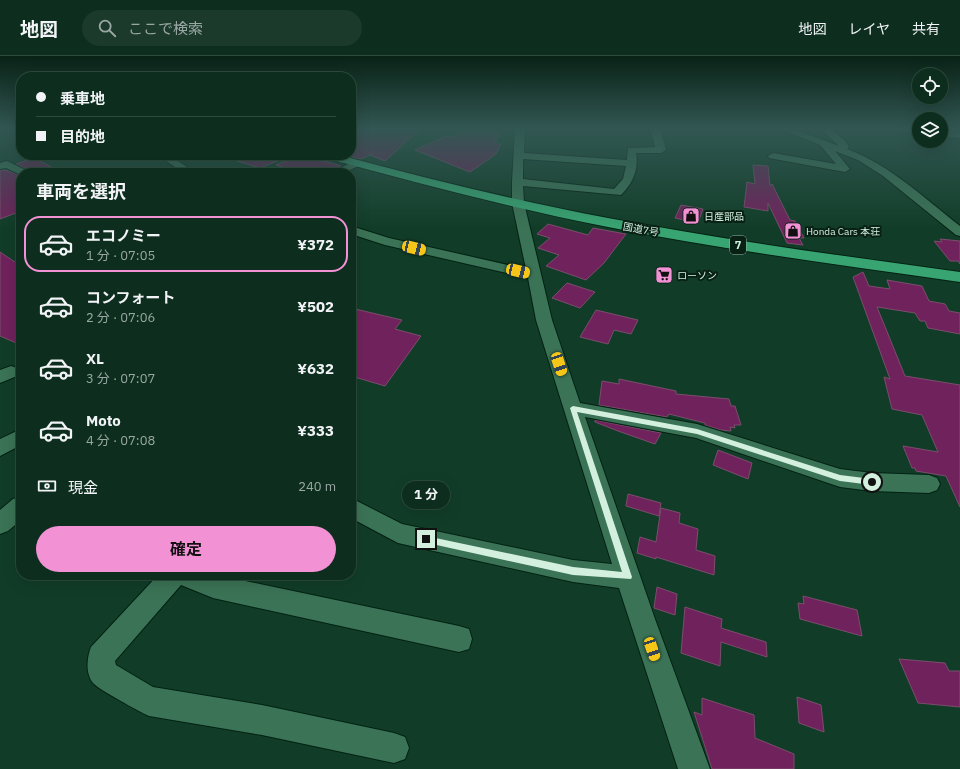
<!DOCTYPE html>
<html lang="ja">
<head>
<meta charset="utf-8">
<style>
	body { margin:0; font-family:"IBM Plex Sans","Noto Sans JP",sans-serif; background:#1b3a2b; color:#f1f3f6; height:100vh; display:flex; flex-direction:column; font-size:15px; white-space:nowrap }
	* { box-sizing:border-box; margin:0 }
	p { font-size:13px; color:#9aa8a4 }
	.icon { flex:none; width:22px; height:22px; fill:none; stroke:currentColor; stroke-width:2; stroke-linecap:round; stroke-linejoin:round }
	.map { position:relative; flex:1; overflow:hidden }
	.drawer { position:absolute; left:16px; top:112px; width:340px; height:412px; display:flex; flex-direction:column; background:#0d2e1e; border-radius:16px; box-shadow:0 4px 16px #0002,0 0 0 1px #2d4a3c }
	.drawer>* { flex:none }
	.top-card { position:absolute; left:16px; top:16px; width:340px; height:88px; border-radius:16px; box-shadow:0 4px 16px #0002,0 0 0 1px #2d4a3c; display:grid; align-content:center; height:88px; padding:0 20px; background:#0d2e1e }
	.buttons { position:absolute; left:912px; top:12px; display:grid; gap:8px }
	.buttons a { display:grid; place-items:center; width:36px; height:36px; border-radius:50%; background:#0d2e1e; box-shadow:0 4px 16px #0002,0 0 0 1px #2d4a3c; font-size:20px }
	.end { position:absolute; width:18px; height:18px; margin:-9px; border:5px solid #d3f0df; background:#111; box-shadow:0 0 0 2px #111 }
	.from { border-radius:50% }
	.bubble { position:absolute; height:28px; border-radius:14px; background:#0d2e1e; box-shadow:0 4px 16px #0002,0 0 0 1px #2d4a3c; font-size:13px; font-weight:700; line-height:28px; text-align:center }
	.car { position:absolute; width:12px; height:24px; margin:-12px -6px; border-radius:5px; box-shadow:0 0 3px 1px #0007; background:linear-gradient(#f5c518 24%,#345 0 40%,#f5c518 0 76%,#345 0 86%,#f5c518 0) }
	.top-card b { display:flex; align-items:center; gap:14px; height:38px; font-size:15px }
	.top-card b+b { border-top:1px solid #2d4a3c }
	.top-card i { width:10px; height:10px; background:#f1f3f6 }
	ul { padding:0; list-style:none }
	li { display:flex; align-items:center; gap:12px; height:56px; margin:0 8px 6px; padding:0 12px; border:2px solid transparent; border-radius:16px }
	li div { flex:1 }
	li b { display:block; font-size:15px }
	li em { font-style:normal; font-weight:700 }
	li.current { border-color:#f391d5 }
	li>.icon { width:36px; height:36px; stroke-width:1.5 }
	h2 { padding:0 20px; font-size:18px; line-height:48px }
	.pay { display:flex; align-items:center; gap:10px; height:44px; padding:0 20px; font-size:15px }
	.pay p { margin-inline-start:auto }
	.action { display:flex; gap:8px; margin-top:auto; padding:8px 20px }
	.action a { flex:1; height:46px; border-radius:24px; background:#f391d5; color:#111; font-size:16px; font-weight:700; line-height:46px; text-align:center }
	header { display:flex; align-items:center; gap:24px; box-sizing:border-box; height:56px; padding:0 20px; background:#0d2e1e; border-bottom:1px solid #2d4a3c }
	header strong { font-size:19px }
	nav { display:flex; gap:22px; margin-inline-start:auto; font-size:14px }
	.search { width:280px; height:36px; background:#1b3a2b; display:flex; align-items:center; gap:10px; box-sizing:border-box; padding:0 14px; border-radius:22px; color:#9aa8a4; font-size:15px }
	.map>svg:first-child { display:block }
	.building { fill:#70225c; stroke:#7b4d6c }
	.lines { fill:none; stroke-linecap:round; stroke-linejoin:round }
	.minor-casing { stroke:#032113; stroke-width:2 }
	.highway-casing { stroke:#032113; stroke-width:2 }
	.minor { fill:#3b7356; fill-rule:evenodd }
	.highway { fill:#38a472; fill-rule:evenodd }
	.route { fill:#d3f0df }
	.labels { text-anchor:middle; stroke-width:4; stroke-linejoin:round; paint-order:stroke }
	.far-poi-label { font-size:10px; fill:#d3f0df; stroke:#092015; text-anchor:start }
	.far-street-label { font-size:10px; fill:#d3f0df; stroke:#092015 }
	.shield { fill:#092015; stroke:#96b2a2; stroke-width:1 }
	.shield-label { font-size:11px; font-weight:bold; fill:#d3f0df }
</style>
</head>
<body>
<header>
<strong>地図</strong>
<div class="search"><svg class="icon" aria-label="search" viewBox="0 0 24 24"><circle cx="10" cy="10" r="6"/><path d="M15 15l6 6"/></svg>ここで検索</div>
<nav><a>地図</a><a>レイヤ</a><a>共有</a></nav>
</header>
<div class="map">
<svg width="960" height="713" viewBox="0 0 960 713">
	<rect width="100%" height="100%" fill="#113d28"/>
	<!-- building -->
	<path class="building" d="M362 72H421L385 105 370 99 361 103 351 101V75Z
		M462 74 480 77 481 75 500 76 495 88H501L496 98 470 116 415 94 446 80 454 81Z
		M228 99H292L260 112 228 102Z
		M299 99H304L341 110 328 117H302L276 109Z
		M34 102 63 117H30L29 114 16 108Z
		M753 109 768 110 770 130 772 128 790 164 795 165 804 182H799L803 189 787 187 768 147V155L744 151 747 126 755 128Z
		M0 114H6L21 120V155L0 163Z
		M681 149 703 153 698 167 675 162Z
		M548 168 588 179 593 172 626 178 604 207 586 224 546 210 559 199 538 192 550 182 537 178Z
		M940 183 960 185V208L958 205H950L934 185 942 186Z
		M0 196 21 210V289L0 280Z
		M863 216 869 230 890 233 887 224 922 230 929 245 945 248 949 255 960 257V278L928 272 925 265H920L915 257 877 251 905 320 960 329V451L946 420 916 415 915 412H912L903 390 938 396 922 359 892 353 884 321 890 323 853 221Z
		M567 227 595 236 580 252 552 242Z
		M351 252 402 264 395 273 421 280 385 330 351 320Z
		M596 254 638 264 631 278 614 274 608 288 580 281Z
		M619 323 676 335V338L729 343 731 350H735L741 369H734L735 372 730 371 731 375 721 374 705 369V367L669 358 667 361 599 349 602 325 619 328Z
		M595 364 661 377 655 388 618 375 595 366Z
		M718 394 752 407 748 423 713 409Z
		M628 438 661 447 659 460 626 450Z
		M661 452 680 457 679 467 698 473 696 494 715 500 714 519 656 501V503L637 497 640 481 656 486Z
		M657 531 677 538 675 559 654 552Z
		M803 540 857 554 862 580 800 563 798 547 804 548Z
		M685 551 722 563 721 572 766 586 767 601 721 586 720 610 681 597Z
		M899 603 945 607 949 615H960V651L918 647Z
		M797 641 821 649 824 676 799 667Z
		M702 642 754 659 755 682 794 698V713H712L694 656 702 659Z"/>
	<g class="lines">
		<!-- minor casing -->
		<g class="minor-casing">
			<path id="minor" d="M515 72H525L524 97 627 104 628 92 655 91 650 72H660L666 94 661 97H636C639 113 633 127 621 139L523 130 524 147 552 264 580 347 697 368 840 413 872 417 929 419 937 422 940 428 937 434 929 437 872 435 840 431 696 382 585 361 655 563 710 713H678L619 532 573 526 398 487 351 462V442L402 468 573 504 612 508 536 264 528 222 385 189 351 178V170L389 182 526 213 512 147V126ZM523 103 626 110 623 123 614 133 523 123Z
				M779 72H791L839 90 820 72H830L846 86 849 91 847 93C890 109 924 142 960 170V180L956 179 883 120 858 104 835 95 850 113 845 116 769 102 768 100 773 97 836 108 820 89Z
				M894 72H919V77L898 75Z
				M941 74 960 76V82L941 80Z
				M157 99H169L196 117H184Z
				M357 104 362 107 361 109 343 117H329Z
				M7 105 28 115 29 117H21V119L6 112 0 113V107Z
				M11 310 17 312 20 316 17 320 0 327V314Z
				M21 373V389L0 400V383Z
				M21 441V464L8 475 0 478V454L13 443Z
				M158 519H217L459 570 469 573 472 583 469 593 459 596 213 542 181 529 115 605 116 609 153 631 262 649 394 677 405 681 409 692 405 703 394 707 262 679 149 660C140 656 98 633 93 627 85 617 87 601 91 591Z"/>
		</g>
		<!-- highway casing -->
		<g class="highway-casing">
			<path id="highway" d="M320 99H339C428 123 518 145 608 162 725 184 843 200 960 216V226C842 209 725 194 608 171 512 152 417 127 322 101Z"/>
		</g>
		<!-- minor -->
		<use href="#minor" class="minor"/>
		<!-- highway -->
		<use href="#highway" class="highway"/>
	</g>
	<!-- sky -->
	<linearGradient id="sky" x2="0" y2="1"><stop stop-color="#092216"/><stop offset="0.42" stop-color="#325753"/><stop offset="1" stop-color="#325753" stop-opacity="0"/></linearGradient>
	<rect width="960" height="172" fill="url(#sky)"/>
	<!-- route -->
	<path class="route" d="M573 350 697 373 840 419 872 423 876 426 872 429 840 425 697 378 577 356 632 521 631 523 573 519 423 486V481L426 480 573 511 622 516 570 352Z"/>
	<!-- icons -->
	<defs>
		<g id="shop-square" transform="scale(0.9)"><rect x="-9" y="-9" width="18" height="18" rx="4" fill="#f391d5" stroke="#092015"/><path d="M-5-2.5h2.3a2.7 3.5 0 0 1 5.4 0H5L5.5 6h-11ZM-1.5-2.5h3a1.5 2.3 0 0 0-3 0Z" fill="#111"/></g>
		<g id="supermarket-square" transform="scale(0.9)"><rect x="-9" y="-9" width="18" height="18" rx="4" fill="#f391d5" stroke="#092015"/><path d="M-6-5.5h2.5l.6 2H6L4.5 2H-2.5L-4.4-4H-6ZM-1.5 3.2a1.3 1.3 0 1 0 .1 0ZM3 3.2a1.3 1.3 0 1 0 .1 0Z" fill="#111"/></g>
	</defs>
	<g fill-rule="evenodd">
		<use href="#shop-square" x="691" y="160"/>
		<use href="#shop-square" x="793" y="175"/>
		<use href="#supermarket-square" x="664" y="219"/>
	</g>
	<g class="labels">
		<!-- far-poi labels -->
		<g class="far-poi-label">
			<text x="704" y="164">日産部品</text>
			<text x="806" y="179">Honda Cars 本荘</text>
			<text x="677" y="223">ローソン</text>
		</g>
		<!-- far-street labels -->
		<g class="far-street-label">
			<text transform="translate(641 173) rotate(10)" y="4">国道7号</text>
		</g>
		<!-- shield labels -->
		<rect class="shield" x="730" y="180" width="16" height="18" rx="3"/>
		<g class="shield-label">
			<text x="738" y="193">7</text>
		</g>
	</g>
</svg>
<div class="buttons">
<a><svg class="icon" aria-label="locate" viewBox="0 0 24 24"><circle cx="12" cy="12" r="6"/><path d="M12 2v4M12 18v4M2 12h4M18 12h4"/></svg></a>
<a><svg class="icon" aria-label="layers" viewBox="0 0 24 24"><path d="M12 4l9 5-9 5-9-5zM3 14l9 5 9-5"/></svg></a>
</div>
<i class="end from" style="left:872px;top:426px"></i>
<i class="end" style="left:426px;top:483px"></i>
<div class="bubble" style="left:402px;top:425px;width:48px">1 分</div>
<i class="car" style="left:414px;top:192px;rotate:103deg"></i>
<i class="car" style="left:518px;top:215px;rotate:103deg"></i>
<i class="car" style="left:559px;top:308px;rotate:162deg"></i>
<i class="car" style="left:652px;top:593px;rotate:161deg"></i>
<div class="top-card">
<b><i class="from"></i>乗車地</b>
<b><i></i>目的地</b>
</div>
<section class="drawer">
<h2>車両を選択</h2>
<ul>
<li class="current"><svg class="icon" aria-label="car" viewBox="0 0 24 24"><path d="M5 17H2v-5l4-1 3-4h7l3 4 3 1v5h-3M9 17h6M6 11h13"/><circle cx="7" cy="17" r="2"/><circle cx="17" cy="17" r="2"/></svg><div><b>エコノミー</b><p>1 分 · 07:05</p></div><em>¥372</em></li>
<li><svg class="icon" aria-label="car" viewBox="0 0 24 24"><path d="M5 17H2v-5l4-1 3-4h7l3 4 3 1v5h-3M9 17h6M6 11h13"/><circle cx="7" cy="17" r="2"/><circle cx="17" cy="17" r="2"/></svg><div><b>コンフォート</b><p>2 分 · 07:06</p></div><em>¥502</em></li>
<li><svg class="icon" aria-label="car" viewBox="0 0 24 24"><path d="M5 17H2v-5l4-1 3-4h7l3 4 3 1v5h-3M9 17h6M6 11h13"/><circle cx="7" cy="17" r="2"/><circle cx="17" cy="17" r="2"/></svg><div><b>XL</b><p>3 分 · 07:07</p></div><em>¥632</em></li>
<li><svg class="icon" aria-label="car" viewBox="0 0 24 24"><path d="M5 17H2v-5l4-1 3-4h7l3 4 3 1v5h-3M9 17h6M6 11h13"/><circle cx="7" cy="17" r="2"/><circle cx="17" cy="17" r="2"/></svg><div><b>Moto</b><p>4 分 · 07:08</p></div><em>¥333</em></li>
</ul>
<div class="pay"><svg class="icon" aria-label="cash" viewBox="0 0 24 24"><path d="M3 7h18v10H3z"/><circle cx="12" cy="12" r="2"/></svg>現金<p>240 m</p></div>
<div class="action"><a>確定</a></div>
</section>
</div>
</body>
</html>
